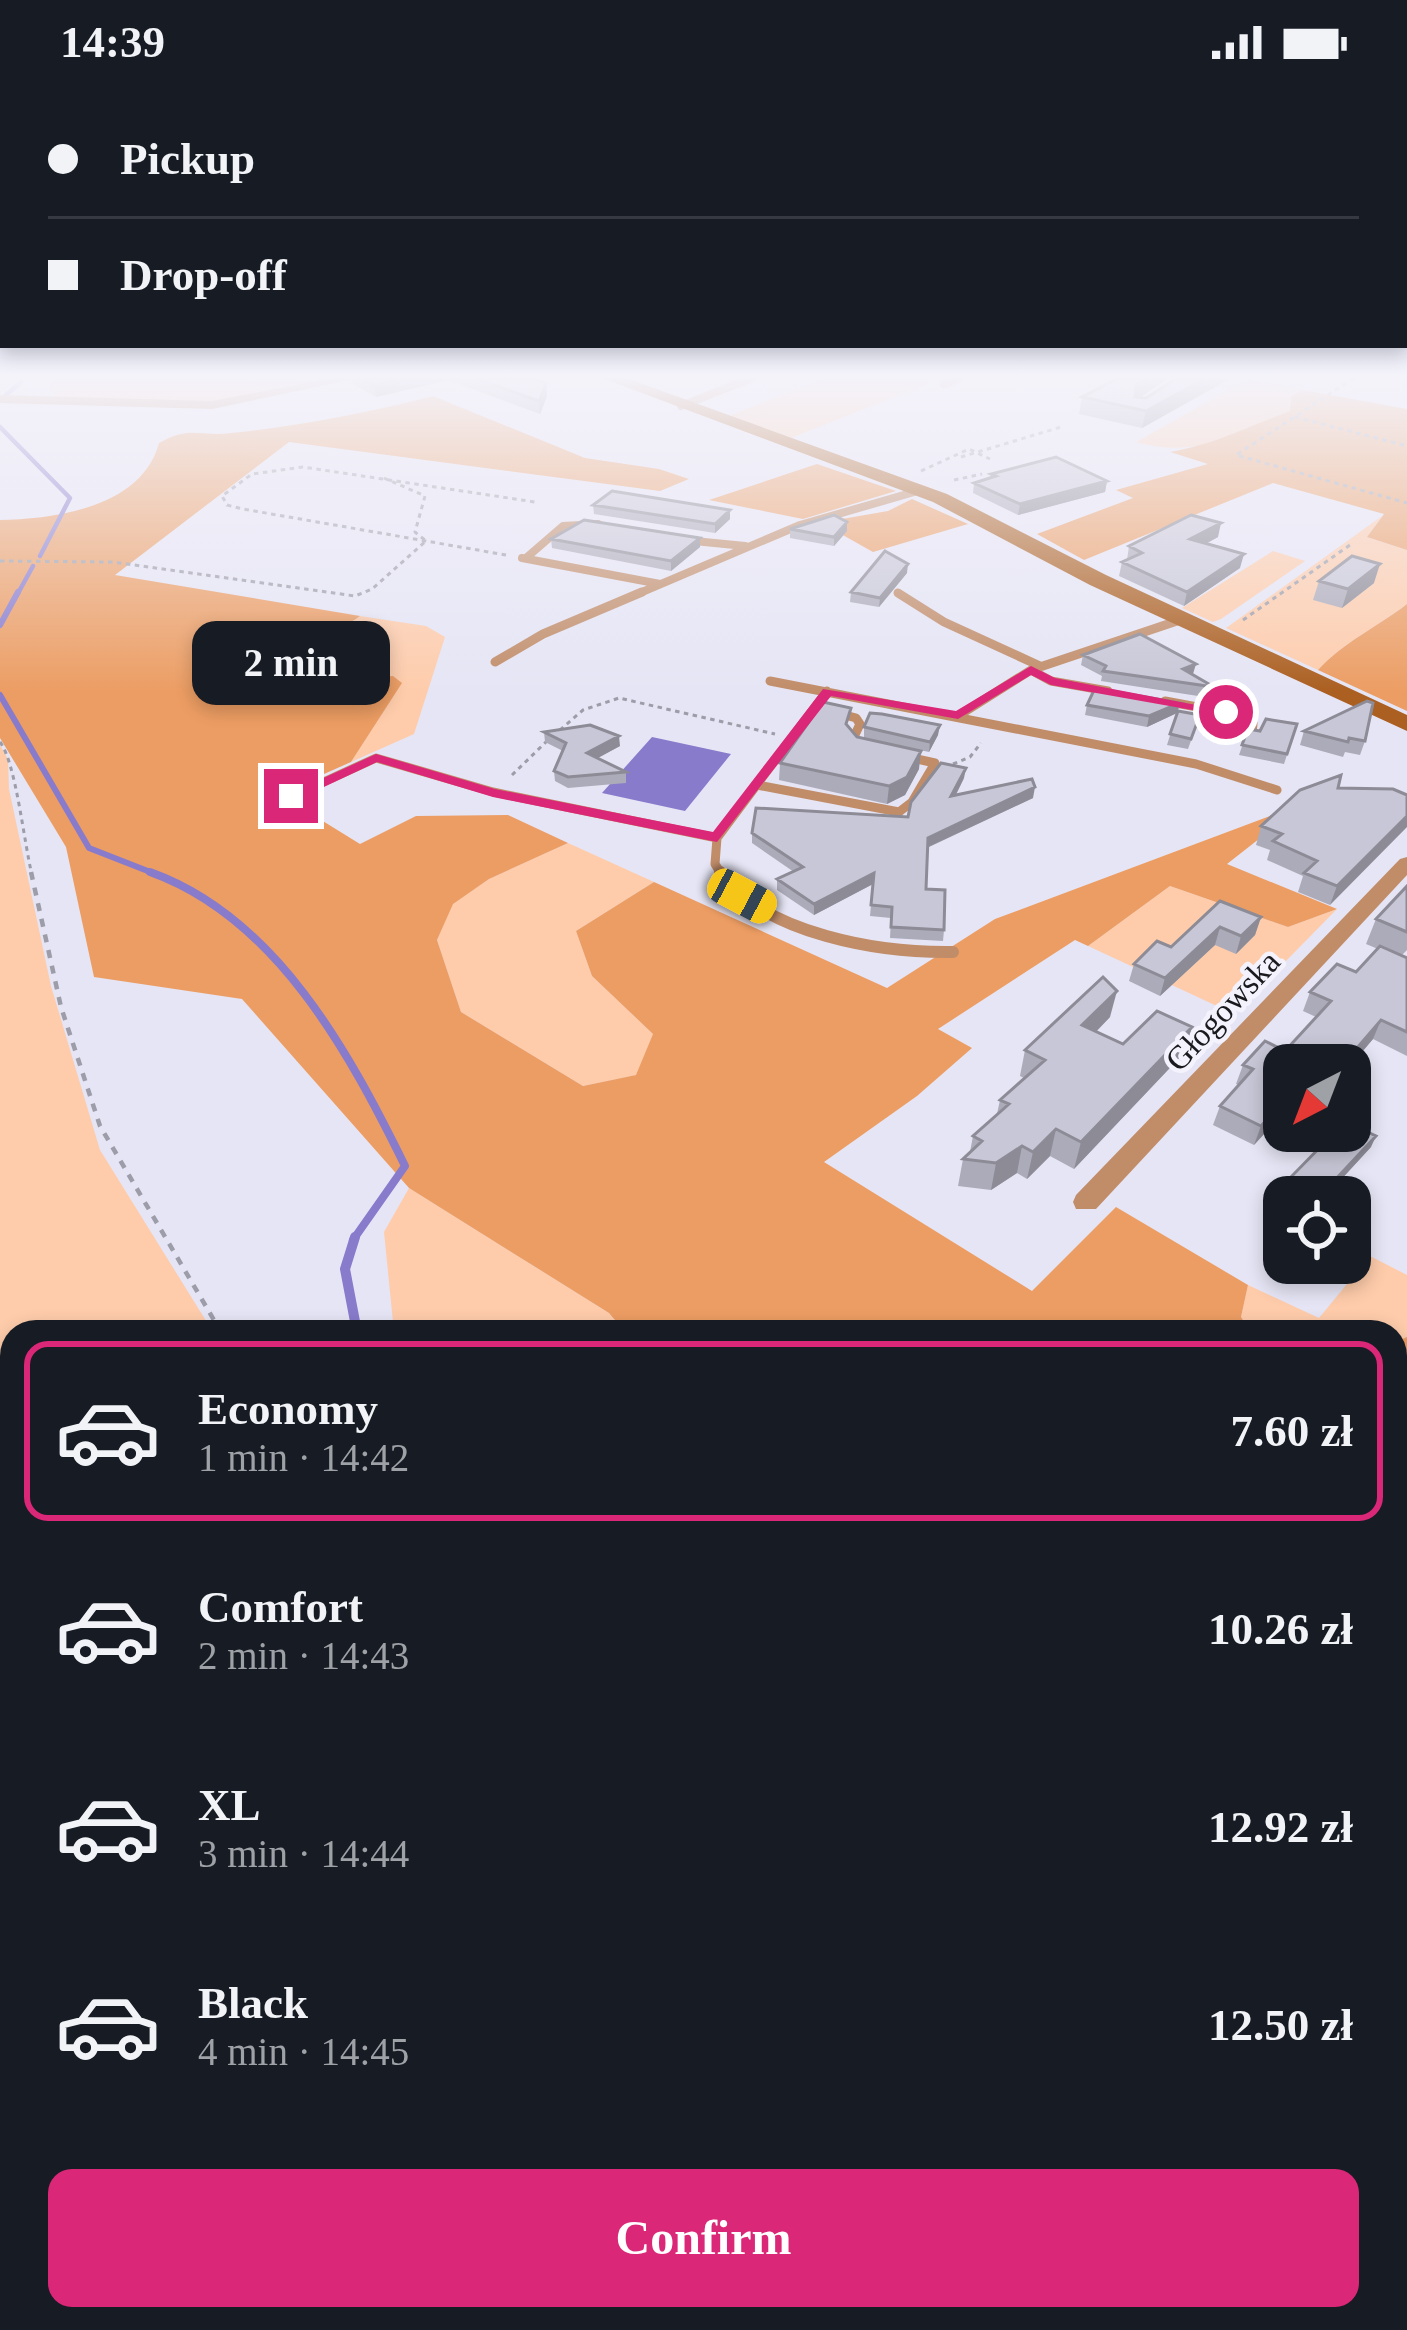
<!DOCTYPE html>
<html lang="en">
<head>
<meta charset="utf-8">
<style>
	body { margin:0; font-family:Georgia,serif; background:#20242c; color:#f1f3f6; height:100vh; display:flex; flex-direction:column; font-size:45px; white-space:nowrap }
	* { box-sizing:border-box; margin:0 }
	p { font-size:39px; color:#9ea1a6 }
	.icon { flex:none; width:66px; height:66px; fill:none; stroke:currentColor; stroke-width:2; stroke-linecap:round; stroke-linejoin:round }
	.map { position:relative; flex:1; overflow:hidden }
	.side { position:absolute; left:0px; top:1236px; width:1407px; height:1011px; display:flex; flex-direction:column; background:#171b24; border-radius:36px 36px 0 0; box-shadow:0 6px 18px #0003 }
	.side>* { flex:none }
	.top-card { position:absolute; left:0px; top:0px; width:1407px; height:264px; box-shadow:0 6px 18px #0003; display:grid; align-content:center; height:264px; padding:0 48px; background:#171b24 }
	.needle { width:78px; rotate:222deg }
	.fabs { position:absolute; left:1263px; top:960px; display:grid; gap:24px }
	.fabs a { display:grid; place-items:center; width:108px; height:108px; border-radius:24px; background:#171b24; box-shadow:0 6px 18px #0003; font-size:60px }
	.end { position:absolute; width:54px; height:54px; margin:-27px; border:15px solid #db2777; background:#fff; box-shadow:0 0 0 6px #fff }
	.from { border-radius:50% }
	.bubble { position:absolute; height:84px; border-radius:24px; background:#171b24; box-shadow:0 6px 18px #0003; font-size:39px; font-weight:600; line-height:84px; text-align:center }
	.car { position:absolute; width:36px; height:72px; margin:-36px -18px; border-radius:15px; box-shadow:0 0 9px 3px #0007; background:linear-gradient(#f5c518 24%,#345 0 40%,#f5c518 0 76%,#345 0 86%,#f5c518 0) }
	.top-card b { display:flex; align-items:center; gap:42px; height:114px; font-size:45px }
	.top-card b+b { border-top:3px solid #363941 }
	.top-card i { width:30px; height:30px; background:#f1f3f6 }
	ul { padding:21px 0 0; list-style:none }
	li { display:flex; align-items:center; gap:36px; height:180px; margin:0 24px 18px; padding:0 24px; border:6px solid transparent; border-radius:24px }
	li div { flex:1 }
	li b { display:block; font-size:45px }
	li em { font-style:normal; font-weight:600 }
	li.selected { border-color:#db2777 }
	li>.icon { width:108px; height:108px; stroke-width:1.5 }
	.action { display:flex; gap:24px; margin-top:auto; padding:24px 48px }
	.action a { flex:1; height:138px; border-radius:24px; background:#db2777; color:#fff; font-size:48px; font-weight:600; line-height:138px; text-align:center }
	.status { display:flex; justify-content:space-between; align-items:center; height:84px; padding:0 60px; background:#171b24; direction:ltr }
	.status svg { height:33px; fill:currentColor }
	.map>svg:first-child { display:block }
	.green { fill:#feccab }
	.forest { fill:#ec9d63 }
	.water { fill:#887bcc }
	.lines { fill:none; stroke-linecap:round; stroke-linejoin:round }
	.stream-far3 { stroke:#887bcc; stroke-width:4.5 }
	.stream-far2 { stroke:#887bcc; stroke-width:6 }
	.stream-far1 { stroke:#887bcc; stroke-width:8 }
	.stream { stroke:#887bcc; stroke-width:10 }
	.path-far2 { stroke:#9d9da9; stroke-width:3; stroke-dasharray:4.5 4.5; stroke-linecap:butt }
	.path-far1 { stroke:#9d9da9; stroke-width:4.5; stroke-dasharray:8 8; stroke-linecap:butt }
	.path { stroke:#9d9da9; stroke-width:8; stroke-dasharray:14 14; stroke-linecap:butt }
	.lane-far2 { stroke:#c18d69; stroke-width:8 }
	.lane-far1 { stroke:#c18d69; stroke-width:9 }
	.lane { stroke:#c18d69; stroke-width:12 }
	.street { fill:#c18d69; fill-rule:evenodd }
	.secondary { fill:#ab5f20; fill-rule:evenodd }
	.wall { fill:#acabb9 }
	.shaded-wall { fill:#8c8b96 }
	.building { fill:#c8c7d7; stroke:#8c8b96; stroke-width:3 }
	.route { fill:#db2777 }
	.labels { text-anchor:middle; stroke-width:9; stroke-linejoin:round; paint-order:stroke }
	.street-label { font-size:33px; fill:#19191e; stroke:#f4f3fd }
</style>
</head>
<body>
<div class="status"><b>14:39</b><svg viewBox="0 0 49 12"><path d="M0 12V9h3v3zM5 12V6h3v6zM10 12V3h3v9zM15 12V0h3v12zM26 1h20v11H26zM47 4h2v5h-2z"/></svg></div>
<div class="map">
<svg width="1407" height="2246" viewBox="0 0 1407 2246">
	<rect width="100%" height="100%" fill="#e6e5f5"/>
	<!-- green -->
	<path class="green" d="M54 294H344L211 319 56 313 50 305Z
		M825 294H943L786 356 726 333Z
		M1248 295 1303 306 1291 312 1290 327C1233 348 1201 376 1136 358Z
		M1382 432 1367 453 1407 466V520C1376 544 1345 557 1318 586L1226 544Z
		M1273 467 1305 477 1221 535 1213 538 1182 524Z
		M360 532 426 542 445 553 414 650 351 678 401 600 366 596C347 613 326 629 302 612V602L261 584C278 554 331 554 360 532Z
		M0 661 8 675 9 705 51 902 100 1066 213 1248H12V1488L0 1489Z
		M568 759 654 798 576 847 592 892 653 950 637 991 583 1002 461 928 437 856 452 820 489 795Z
		M1170 802 1288 843 1337 825 1234 930 1088 862Z
		M409 1104 609 1229 625 1248H394L384 1148Z
		M1370 1172 1407 1191V1253L1395 1259V1248H1251L1241 1233 1248 1201 1319 1234Z
		M1395 1464 1407 1466V2246H624L605 2235H1395Z
		M12 1558V1705L0 1721V1560Z
		M0 2013 12 2019V2235H358L352 2246H0Z"/>
	<!-- forest -->
	<path class="forest" d="M1303 306 1407 325V466L1367 453 1384 430 1273 399 1084 476 1037 450 1133 414 1116 406 1208 380 1170 368C1221 358 1244 344 1290 327L1291 312Z
		M433 312 585 374 659 385 689 395 660 407 289 358 115 491 360 532C332 554 278 554 261 583L302 602 303 612C329 631 342 610 363 597 371 593 384 593 393 592L402 599 351 678 279 710 360 760 416 732 508 731 568 759 489 795 453 820 437 856 461 928 583 1002 636 991 653 950 592 892 576 847 654 798 887 904 995 835 1305 719 1227 780 1337 825 1288 843 1170 802 1088 862 1075 856 938 945 972 964 917 1012 824 1078 1032 1207 1116 1123 1248 1201 1241 1233 1251 1248H625L609 1229 409 1104 242 915 94 893 66 763 0 654V436C56 435 142 423 159 359 191 341 199 353 231 349 299 342 367 329 433 312Z
		M817 380 896 407 803 435 709 416Z
		M912 415 968 440 873 468 841 450 842 435 888 427Z
		M1407 520V627L1318 586C1345 557 1376 544 1407 520Z
		M1407 1253V1466L1395 1464V1258Z"/>
	<!-- water -->
	<path class="water" d="M652 653 731 670 685 727 602 709Z"/>
	<g class="lines">
		<!-- stream-far3 -->
		<path class="stream-far3" d="M6 311 21 298
			M0 343 70 414 40 472
			M17 511 33 482"/>
		<!-- stream-far2 -->
		<path class="stream-far2" d="M0 541 18 508
			M0 611 89 764 158 791"/>
		<!-- stream-far1 -->
		<path class="stream-far1" d="M150 788C276 833 349 968 405 1082L353 1156"/>
		<!-- stream -->
		<path class="stream" d="M355 1153 345 1185 357 1248
			M0 1497 12 1495
			M1395 1502 1407 1504"/>
		<!-- path-far2 -->
		<path class="path-far2" d="M1354 294 1236 371 1407 419
			M1295 333 1407 362
			M961 373 1061 343
			M921 387 969 365 990 375
			M954 396 982 390
			M506 471 243 425 227 421 222 412 252 390 303 383 535 418
			M0 477 113 478 355 512 372 505 426 457 415 448 425 412 384 394
			M1243 536 1350 461
			M560 646 583 626 619 614 775 650
			M0 658C16 679 24 759 32 791
			M953 680 970 673 981 659
			M512 691 547 657"/>
		<!-- path-far1 -->
		<path class="path-far1" d="M31 788 61 923 100 1042 221 1248"/>
		<!-- path -->
		<path class="path" d="M717 2235 733 2246"/>
		<!-- lane-far2 -->
		<path class="lane-far2" d="M944 300 958 294
			M681 322 752 294
			M684 456 745 462
			M522 474 660 500
			M526 474 563 442 598 440
			M635 511 800 441 921 406"/>
		<!-- lane-far1 -->
		<path class="lane-far1" d="M898 509 944 538 1040 582
			M495 578 543 550 642 508
			M1031 586 1051 597 1108 607
			M770 597 1196 680 1277 706
			M1165 617 1240 631 1253 639 1252 650
			M834 628 856 634 860 640 853 655 858 662
			M958 632 1031 586 1183 535
			M757 701 899 728 912 718 935 679 903 672
			M291 713 376 674 493 708 717 754
			M722 791 715 780 717 754 827 607"/>
		<!-- lane -->
		<path class="lane" d="M720 788C765 851 881 869 953 868"/>
		<!-- street -->
		<path class="street" d="M331 294H358L212 325 0 319V311L212 317Z
			M1407 773V791L1096 1125H1076L1073 1118 1076 1111 1400 775Z
			M12 1664V1700L0 1701V1665Z
			M367 2235H415L411 2246H363Z"/>
		<!-- secondary -->
		<path class="secondary" d="M602 294H626L947 410 1106 491 1407 631V647L1090 501 933 418Z"/>
	</g>
	<!-- wall -->
	<path class="wall" d="M352 294H533L546 300 547 312 540 330 448 296 376 313 353 300Z
		M1119 294H1169L1140 313 1146 314 1177 294H1231L1142 344 1079 330 1082 313Z
		M991 390 1107 397 1105 408 1018 431 973 409 974 399 990 394Z
		M593 421 730 435 715 449 594 430Z
		M847 438V447L834 462 790 454V445Z
		M1218 453 1206 460 1240 484 1184 522 1119 492 1122 478 1127 476 1129 462Z
		M551 455 700 463 671 487 552 464Z
		M907 489 879 523 850 518 851 508Z
		M1319 497 1374 499 1342 524 1313 516Z
		M1083 571 1193 590H1191L1214 603 1211 614 1101 597 1102 592 1081 581Z
		M1180 619 1178 627 1200 631 1188 665 1167 661 1177 629 1147 643 1085 631 1087 621Z
		M1297 640 1284 680 1239 671 1248 645 1260 647Z
		M849 643 857 653 919 685 905 711 887 720 779 696 780 679Z
		M864 643 938 651 929 668 864 654Z
		M1304 647 1365 657 1360 671 1345 668 1343 673 1300 661Z
		M544 648 620 662 597 674 626 688V699L568 704 555 697 554 687 563 667 545 658Z
		M964 694 956 711 1033 714 927 764 926 805 944 846 943 857 890 854 891 834 870 832 873 800 814 831 777 806V795L794 788 752 759V749L908 733Z
		M1338 704 1393 705 1330 821 1298 808 1303 792 1267 776 1270 766 1256 761 1261 742Z
		M1407 802V866L1402 871 1407 874V972L1373 955 1357 974 1359 998 1350 1007V981H1284V1043L1275 1038 1254 1061 1213 1041 1220 1022 1239 1001 1236 1000 1243 981 1285 967 1316 933 1303 927 1310 908 1356 888 1378 865 1366 860 1376 835Z
		M1220 817 1261 833 1255 851 1236 870 1215 861 1160 912 1129 897 1134 880 1171 863Z
		M1110 933 1096 948 1123 960 1192 943 1184 969 1074 1085 1050 1072 1027 1095 1017 1089 991 1106 958 1102 963 1075 970 1068 973 1052 997 1030 1000 1016 1024 994 1020 992 1025 966Z
		M1293 1047H1321L1313 1057Z
		M1371 1063 1325 1113H1289L1282 1109 1286 1098Z"/>
	<!-- shaded-wall -->
	<path class="shaded-wall" d="M402 294H448V296L376 313 374 301Z
		M1147 294H1169L1133 318 1136 301Z
		M1206 294H1231L1142 344 1146 327Z
		M546 300 547 312 540 330 539 317Z
		M1107 397 1105 408 1018 431 1020 420Z
		M730 426V435L715 449V440Z
		M847 438V447L834 462V453Z
		M1221 439 1218 453 1187 469 1190 455Z
		M700 454V463L671 487V477Z
		M1244 470 1240 484 1184 522 1187 508Z
		M908 480 907 489 879 523 880 514Z
		M1380 480 1374 499 1342 524 1348 505Z
		M1196 580 1193 590 1180 595 1183 585Z
		M1180 619 1177 629 1147 643 1149 632Z
		M940 641 938 651 929 668 930 658Z
		M619 652 620 662 587 680V669Z
		M921 667 919 685 905 711 887 720 889 702Z
		M966 684 964 694 950 722 951 712Z
		M1035 703 1033 714 926 764 928 754Z
		M1407 732V743L1330 821 1337 802Z
		M874 789 873 800 814 831V820Z
		M1261 833 1255 851 1236 870 1241 852Z
		M1220 843 1215 861 1160 912 1165 894Z
		M1117 907 1110 933 1076 968 1082 941Z
		M1381 936 1373 955 1350 982 1351 971Z
		M1192 943 1184 969 1074 1085 1081 1058Z
		M1367 979 1359 998 1350 1007V997Z
		M1282 1019 1275 1038 1254 1061 1261 1042Z
		M1056 1045 1050 1072 1027 1095 1033 1068Z
		M1376 1052 1371 1063 1325 1113H1319Z
		M1022 1062 1017 1089 991 1106 996 1079Z"/>
	<!-- building -->
	<path class="building" d="M362 294H402L374 301Z
		M475 294H533L546 300 539 317Z
		M1119 294H1147L1136 301 1135 313 1146 314 1177 294H1206L1146 327 1082 313Z
		M1056 373 1107 397 1020 420 974 399 996 392 991 390Z
		M612 407 730 426 715 440 593 421Z
		M834 431 847 438 834 453 790 445Z
		M1191 431 1221 439 1190 455 1244 470 1187 508 1122 478 1142 469 1129 462Z
		M584 436 700 454 671 477 551 455Z
		M885 467 908 480 880 514 851 508Z
		M1352 472 1380 480 1348 505 1319 497Z
		M1140 550 1196 580 1183 585 1214 603 1103 587 1106 582 1083 571Z
		M1095 604 1180 619 1149 632 1087 621Z
		M1367 617 1373 619 1365 657 1349 654 1348 658 1304 647Z
		M823 618 851 624 846 640 857 653 921 667 907 693 889 702 780 679Z
		M1178 627 1200 631 1191 655 1170 650Z
		M870 629 882 630 940 641 930 658 864 643Z
		M1266 635 1297 640 1287 670 1242 661 1248 645 1260 647Z
		M590 641 619 652 587 669 626 688 568 693 554 687 566 659 544 648Z
		M941 679 966 684 951 712 1032 695 1035 703 928 754 926 805 945 806 944 846 891 843 892 823 871 821 874 789 814 820 777 795 803 783 752 749 756 724 908 733 911 718Z
		M1341 691 1338 704 1393 705 1407 711V732L1337 802 1304 789 1317 777 1273 757 1282 750 1261 742 1300 706Z
		M1407 802V848L1376 835Z
		M1220 817 1261 833 1241 852 1220 843 1165 894 1134 880 1157 857 1171 863Z
		M1380 862 1407 874V948L1381 936 1351 971 1367 979 1350 997V981H1284V1020L1282 1019 1261 1042 1220 1022 1253 985 1243 981 1265 957 1285 967 1331 917 1310 908 1337 880 1356 888Z
		M1103 893 1117 907 1082 941 1123 960 1157 927 1192 943 1081 1058 1056 1045 1033 1068 1022 1062 996 1079 963 1075 982 1057 973 1052 1009 1020 1000 1016 1045 976 1025 966Z
		M1350 1040 1376 1052 1319 1113H1314L1286 1098 1336 1047H1350Z"/>
	<!-- sky -->
	<linearGradient id="sky" x2="0" y2="1"><stop stop-color="#819ddd"/><stop offset="0.48" stop-color="#f4f3fa"/><stop offset="1" stop-color="#f4f3fa" stop-opacity="0"/></linearGradient>
	<rect width="1407" height="609" fill="url(#sky)"/>
	<!-- route -->
	<path class="route" d="M1031 582 1055 594 1233 628 1226 632 1051 601 1031 591 958 635 831 612 717 758 493 713 377 678 296 716 284 712 376 670 495 705 713 748 823 605 956 627Z"/>
	<g class="labels">
		<!-- street labels -->
		<g class="street-label">
			<text transform="translate(1222 926) rotate(-47)" y="12">Głogowska</text>
		</g>
	</g>
</svg>
<div class="fabs">
<a><svg class="needle" viewBox="-14 -14 28 28"><path d="M0-13l5 13h-10z" fill="#e53935"/><path d="M0 13l5-13h-10z" fill="#9ea1a6"/></svg></a>
<a><svg class="icon" aria-label="locate" viewBox="0 0 24 24"><circle cx="12" cy="12" r="6"/><path d="M12 2v4M12 18v4M2 12h4M18 12h4"/></svg></a>
</div>
<i class="end from" style="left:1226px;top:628px"></i>
<i class="end" style="left:291px;top:712px"></i>
<div class="bubble" style="left:192px;top:537px;width:198px">2 min</div>
<i class="car" style="left:742px;top:812px;rotate:118deg"></i>
<div class="top-card">
<b><i class="from"></i>Pickup</b>
<b><i></i>Drop-off</b>
</div>
<section class="side">
<ul>
<li class="selected"><svg class="icon" aria-label="car" viewBox="0 0 24 24"><path d="M5 17H2v-5l4-1 3-4h7l3 4 3 1v5h-3M9 17h6M6 11h13"/><circle cx="7" cy="17" r="2"/><circle cx="17" cy="17" r="2"/></svg><div><b>Economy</b><p>1 min · 14:42</p></div><em>7.60 zł</em></li>
<li><svg class="icon" aria-label="car" viewBox="0 0 24 24"><path d="M5 17H2v-5l4-1 3-4h7l3 4 3 1v5h-3M9 17h6M6 11h13"/><circle cx="7" cy="17" r="2"/><circle cx="17" cy="17" r="2"/></svg><div><b>Comfort</b><p>2 min · 14:43</p></div><em>10.26 zł</em></li>
<li><svg class="icon" aria-label="car" viewBox="0 0 24 24"><path d="M5 17H2v-5l4-1 3-4h7l3 4 3 1v5h-3M9 17h6M6 11h13"/><circle cx="7" cy="17" r="2"/><circle cx="17" cy="17" r="2"/></svg><div><b>XL</b><p>3 min · 14:44</p></div><em>12.92 zł</em></li>
<li><svg class="icon" aria-label="car" viewBox="0 0 24 24"><path d="M5 17H2v-5l4-1 3-4h7l3 4 3 1v5h-3M9 17h6M6 11h13"/><circle cx="7" cy="17" r="2"/><circle cx="17" cy="17" r="2"/></svg><div><b>Black</b><p>4 min · 14:45</p></div><em>12.50 zł</em></li>
</ul>
<div class="action"><a>Confirm</a></div>
</section>
</div>
</body>
</html>
